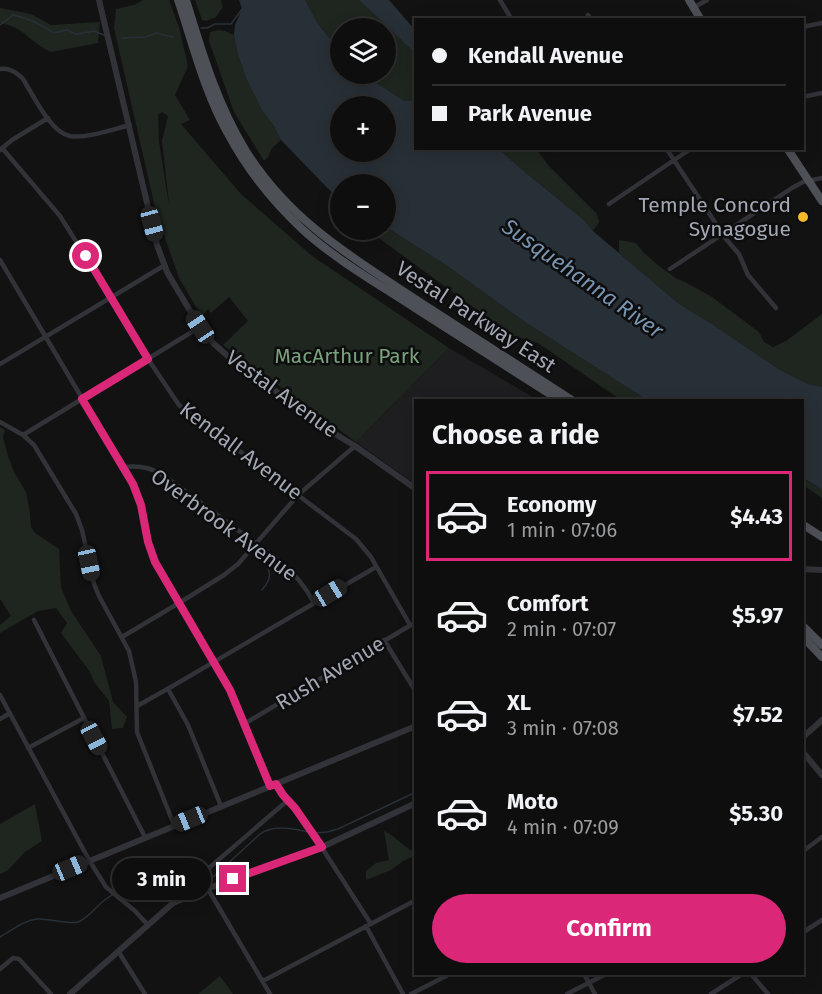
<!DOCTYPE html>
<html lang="en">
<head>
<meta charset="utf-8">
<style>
	body { margin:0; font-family:"Fira Sans",sans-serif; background:#171717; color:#f1f3f6; height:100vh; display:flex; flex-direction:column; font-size:22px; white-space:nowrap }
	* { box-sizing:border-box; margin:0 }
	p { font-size:20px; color:#9b9c9e }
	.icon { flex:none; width:33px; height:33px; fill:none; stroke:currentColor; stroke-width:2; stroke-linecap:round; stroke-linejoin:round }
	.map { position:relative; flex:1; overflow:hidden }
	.side { position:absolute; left:414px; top:399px; width:390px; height:576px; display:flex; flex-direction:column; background:#0e0e0e; border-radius:0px; box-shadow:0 3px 15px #0003,0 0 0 2px #2e2e2e }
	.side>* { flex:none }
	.guide { position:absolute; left:414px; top:18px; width:390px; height:132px; border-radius:0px; box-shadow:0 3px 15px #0003,0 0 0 2px #2e2e2e; display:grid; align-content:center; height:132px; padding:0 18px; background:#0e0e0e }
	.buttons { position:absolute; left:330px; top:18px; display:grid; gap:12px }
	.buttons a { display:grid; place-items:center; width:66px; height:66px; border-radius:50%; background:#0e0e0e; box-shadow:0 3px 15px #0003,0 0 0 2px #2e2e2e; font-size:30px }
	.end { position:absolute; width:27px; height:27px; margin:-14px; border:8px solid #db2777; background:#fff; box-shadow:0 0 0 3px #fff }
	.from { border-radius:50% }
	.bubble { position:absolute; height:42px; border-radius:21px; background:#0e0e0e; box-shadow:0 3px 15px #0003,0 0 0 2px #2e2e2e; font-size:20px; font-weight:700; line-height:42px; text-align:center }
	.car { position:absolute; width:18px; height:36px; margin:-18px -9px; border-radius:8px; box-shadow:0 0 4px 2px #0007; background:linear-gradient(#222 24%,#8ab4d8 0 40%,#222 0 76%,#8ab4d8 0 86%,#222 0) }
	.guide b { display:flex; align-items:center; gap:21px; height:57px; font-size:22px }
	.guide b+b { border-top:2px solid #2e2e2e }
	.guide i { width:15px; height:15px; background:#f1f3f6 }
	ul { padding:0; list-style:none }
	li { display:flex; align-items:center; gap:18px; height:90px; margin:0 12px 9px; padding:0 6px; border:3px solid transparent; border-radius:0px }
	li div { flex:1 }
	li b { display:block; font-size:22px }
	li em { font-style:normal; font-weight:700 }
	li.on { border-color:#db2777 }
	li>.icon { width:54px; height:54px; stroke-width:1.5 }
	h2 { padding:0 18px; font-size:27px; line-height:72px }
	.primary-button { display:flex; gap:12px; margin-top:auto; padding:12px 18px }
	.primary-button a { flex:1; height:69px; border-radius:36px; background:#db2777; color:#fff; font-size:24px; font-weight:700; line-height:69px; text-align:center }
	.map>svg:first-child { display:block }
	.built { fill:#1e1e20 }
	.green { fill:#1e261f; fill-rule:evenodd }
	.water { fill:#283037; fill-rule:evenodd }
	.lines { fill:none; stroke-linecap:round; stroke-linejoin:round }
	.stream { stroke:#283037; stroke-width:1.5 }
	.minor { stroke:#323338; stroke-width:4.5 }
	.tertiary { stroke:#323338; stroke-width:6 }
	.primary { stroke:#4e5057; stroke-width:8 }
	.route { stroke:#db2777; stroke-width:8 }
	.poi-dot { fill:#f7b926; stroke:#0d0d0e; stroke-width:2 }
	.labels { text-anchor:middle; stroke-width:5; stroke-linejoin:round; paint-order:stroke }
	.poi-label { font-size:21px; fill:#a2a7b4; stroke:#0d0d0e; text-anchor:end }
	.street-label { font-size:21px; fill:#a2a7b4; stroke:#0d0d0e }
	.park-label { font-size:21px; fill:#79a07d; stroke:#0d0d0e }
	.water-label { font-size:22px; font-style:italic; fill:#7894b1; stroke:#0d0d0e }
</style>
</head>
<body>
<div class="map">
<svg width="822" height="994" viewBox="0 0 822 994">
	<rect width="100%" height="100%" fill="#121213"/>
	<!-- built -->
	<path class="built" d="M449 348 538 400H416L415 484 356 442Z"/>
	<!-- green -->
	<path class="green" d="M143 0H169L179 27 188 66 175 95 190 120 181 124 241 194 312 256 449 348 356 442 223 345 248 321 229 297 211 313 208 309 203 315 199 312 179 278 156 212 114 28 116 9 134 5ZM162 112 168 116 162 141 169 203 168 199 159 142 158 115Z
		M195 0H221L223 7 216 17 206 21 202 20Z
		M305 0H359C377 18 397 35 415 53V103L414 101H404L363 74H386V28H340V51L318 24Z
		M0 8 31 14 51 25 100 22 98 43 51 52C30 43 25 27 0 23Z
		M219 30 225 31 234 35 237 51 246 78 263 112 274 126 281 140 272 148 268 157 264 161 234 112 209 41 210 32Z
		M499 149H536L549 166 597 214 599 222 593 231 585 221 520 168Z
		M386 227 446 265 525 322 647 400H621L538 343 511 335 368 230H386Z
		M619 240 636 243 643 252 659 266 677 279 685 282 712 297 759 332 764 342 773 347 786 341 822 314V387L808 384 780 370 712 324 679 304 619 253Z
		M0 427 5 430 3 437 8 456 14 472 26 492 30 513 31 527 35 533 59 549 61 587 71 611 101 656 113 702 127 717 123 728 112 729 109 701 94 682 90 672 61 633 67 623 56 608 38 611 0 633V625L11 616 1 600H0Z
		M802 478 822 489V498L803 485Z
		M35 804 42 841 25 852 7 871 0 874V824Z
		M384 831C395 836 402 845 412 851L415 850V856L403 861 391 870 366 880V871L376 863 389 860Z
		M220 976 233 994H198Z"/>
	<!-- water -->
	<path class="water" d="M239 0H305L318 24 340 51V74H363L404 101H414L415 103 416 148 499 149 520 168 585 221 593 231 679 304 712 324 780 370 808 384 822 387V489L803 478 802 400H647L525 322 446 265 386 227V184H340V201L281 140 274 126 263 112 246 78 237 51 234 35 235 25 242 9ZM340 106H386V152H340Z
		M359 0H389L415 30V53Z"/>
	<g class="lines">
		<!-- stream -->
		<path class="stream" d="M0 25 13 15C28 18 41 24 54 33L67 30 76 34 94 31 104 35
			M201 28H207L215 24H231L242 9
			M122 38 146 37 156 33 173 37
			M260 554C269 569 275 575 262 590
			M314 833 327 832 338 829 416 792
			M206 878 213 877 260 834C274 824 293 829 309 832
			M0 937C13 930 22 921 37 919 48 918 69 925 78 922 89 918 97 905 106 899 133 879 154 882 185 881"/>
		<!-- minor -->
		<path class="minor" d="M500 0 512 20
			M693 8 707 0
			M588 15 591 20
			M802 27 822 23
			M0 69C10 68 16 72 23 79 33 95 51 133 70 136 85 139 114 129 130 125
			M802 97 822 93
			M2 148 60 216 111 297 148 359 179 405 208 428 233 446 356 539 371 557 410 625
			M666 148 726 239 739 254 748 275 776 308
			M0 150 12 140 48 118
			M554 150 557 148
			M609 204 692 148
			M0 260 133 484 141 505 148 542 155 562 230 690 270 786
			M670 269 792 188 803 182 822 178
			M0 364 165 265
			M0 422 23 435 34 445 76 514 82 530 94 584 99 596 129 651 136 682 137 732 174 825
			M23 435 200 327
			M123 467C143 465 153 468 170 480L277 559C293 572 305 585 314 603
			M34 620 145 837
			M122 637 179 603 224 575 238 564 298 495 355 446
			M384 640 416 692
			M168 689 188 725 221 806
			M0 695 89 860 106 887 135 911 148 925
			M137 706 171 687 376 567
			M0 719 10 713
			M244 724 416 622
			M28 748 84 718
			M276 784 283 795 295 809 315 837 371 924
			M802 852 822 837
			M208 889 270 994
			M173 903 181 894 195 880 287 801
			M366 926 403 994
			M802 933 822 920
			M118 951 145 994
			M0 969 13 958 19 959 51 994
			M584 974 595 994
			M751 974 768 994
			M263 981 416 900
			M411 994 450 974
			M567 994 606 974
			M711 994 742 974"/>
		<!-- tertiary -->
		<path class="tertiary" d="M99 0 157 245 167 272 193 316 213 343 230 358 332 432 355 446 416 489
			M802 569 822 570
			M802 738 822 720
			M802 751 822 775
			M0 898 416 726
			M70 994 173 903 222 883 322 847 416 803"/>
		<!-- primary -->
		<path class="primary" d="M178 0C193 44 204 91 227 132 246 168 272 201 302 229 337 261 382 286 421 312 467 341 513 371 559 400
			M186 0C202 52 217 104 246 151 291 223 355 259 423 304 473 336 522 368 572 400
			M689 0 701 20
			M787 148 822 201
			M802 524 822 537
			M802 625 822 645
			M802 636 822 657"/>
	</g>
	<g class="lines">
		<!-- route -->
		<path class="route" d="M86 256 148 359 82 399 133 484 141 505 148 542 155 562 230 690 270 786 276 784 283 795 295 808 322 847 233 879"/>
	</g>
	<!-- markers -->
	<circle class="poi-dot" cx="803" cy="217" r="6"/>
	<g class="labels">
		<!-- poi labels -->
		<g class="poi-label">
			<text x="791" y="212">Temple Concord<tspan x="791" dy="24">Synagogue</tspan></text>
		</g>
		<!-- street labels -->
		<g class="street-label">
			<text transform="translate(476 317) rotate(33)" y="7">Vestal Parkway East</text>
			<text transform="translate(282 394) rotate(36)" y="7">Vestal Avenue</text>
			<text transform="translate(241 451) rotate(37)" y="7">Kendall Avenue</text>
			<text transform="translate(224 525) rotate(36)" y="7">Overbrook Avenue</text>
			<text transform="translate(330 673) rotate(-31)" y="7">Rush Avenue</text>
		</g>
		<!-- park labels -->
		<g class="park-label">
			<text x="347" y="363">MacArthur Park</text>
		</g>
		<!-- water labels -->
		<g class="water-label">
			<text transform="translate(583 278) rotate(35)" y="8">Susquehanna River</text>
		</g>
	</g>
</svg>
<div class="buttons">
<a><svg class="icon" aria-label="layers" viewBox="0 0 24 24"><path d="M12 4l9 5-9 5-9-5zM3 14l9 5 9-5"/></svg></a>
<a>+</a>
<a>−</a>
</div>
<i class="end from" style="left:86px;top:256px"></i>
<i class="end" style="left:233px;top:879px"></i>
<div class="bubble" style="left:112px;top:858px;width:99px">3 min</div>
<i class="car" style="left:152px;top:224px;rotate:165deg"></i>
<i class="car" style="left:200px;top:327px;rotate:326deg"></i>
<i class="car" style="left:89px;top:563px;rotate:168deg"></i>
<i class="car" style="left:330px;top:593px;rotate:59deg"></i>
<i class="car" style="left:94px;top:738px;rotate:152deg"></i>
<i class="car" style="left:190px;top:819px;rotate:248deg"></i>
<i class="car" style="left:70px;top:868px;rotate:67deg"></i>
<div class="guide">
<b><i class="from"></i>Kendall Avenue</b>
<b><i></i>Park Avenue</b>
</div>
<section class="side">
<h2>Choose a ride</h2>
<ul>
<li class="on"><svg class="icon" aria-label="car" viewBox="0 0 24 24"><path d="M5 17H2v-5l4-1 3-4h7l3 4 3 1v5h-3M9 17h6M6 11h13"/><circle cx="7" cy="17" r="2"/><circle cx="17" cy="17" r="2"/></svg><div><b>Economy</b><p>1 min · 07:06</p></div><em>$4.43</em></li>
<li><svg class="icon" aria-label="car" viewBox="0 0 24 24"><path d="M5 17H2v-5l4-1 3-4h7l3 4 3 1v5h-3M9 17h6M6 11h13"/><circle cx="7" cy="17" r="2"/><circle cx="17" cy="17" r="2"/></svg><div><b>Comfort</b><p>2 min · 07:07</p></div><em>$5.97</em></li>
<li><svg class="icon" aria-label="car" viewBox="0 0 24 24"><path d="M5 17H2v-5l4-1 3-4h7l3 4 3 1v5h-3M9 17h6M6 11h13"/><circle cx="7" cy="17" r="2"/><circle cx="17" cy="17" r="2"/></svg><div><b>XL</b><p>3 min · 07:08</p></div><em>$7.52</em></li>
<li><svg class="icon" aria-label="car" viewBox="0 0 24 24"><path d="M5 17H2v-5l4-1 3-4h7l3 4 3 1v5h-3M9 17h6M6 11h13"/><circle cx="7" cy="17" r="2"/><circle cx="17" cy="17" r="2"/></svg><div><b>Moto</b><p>4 min · 07:09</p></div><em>$5.30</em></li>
</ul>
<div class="primary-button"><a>Confirm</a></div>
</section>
</div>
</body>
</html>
